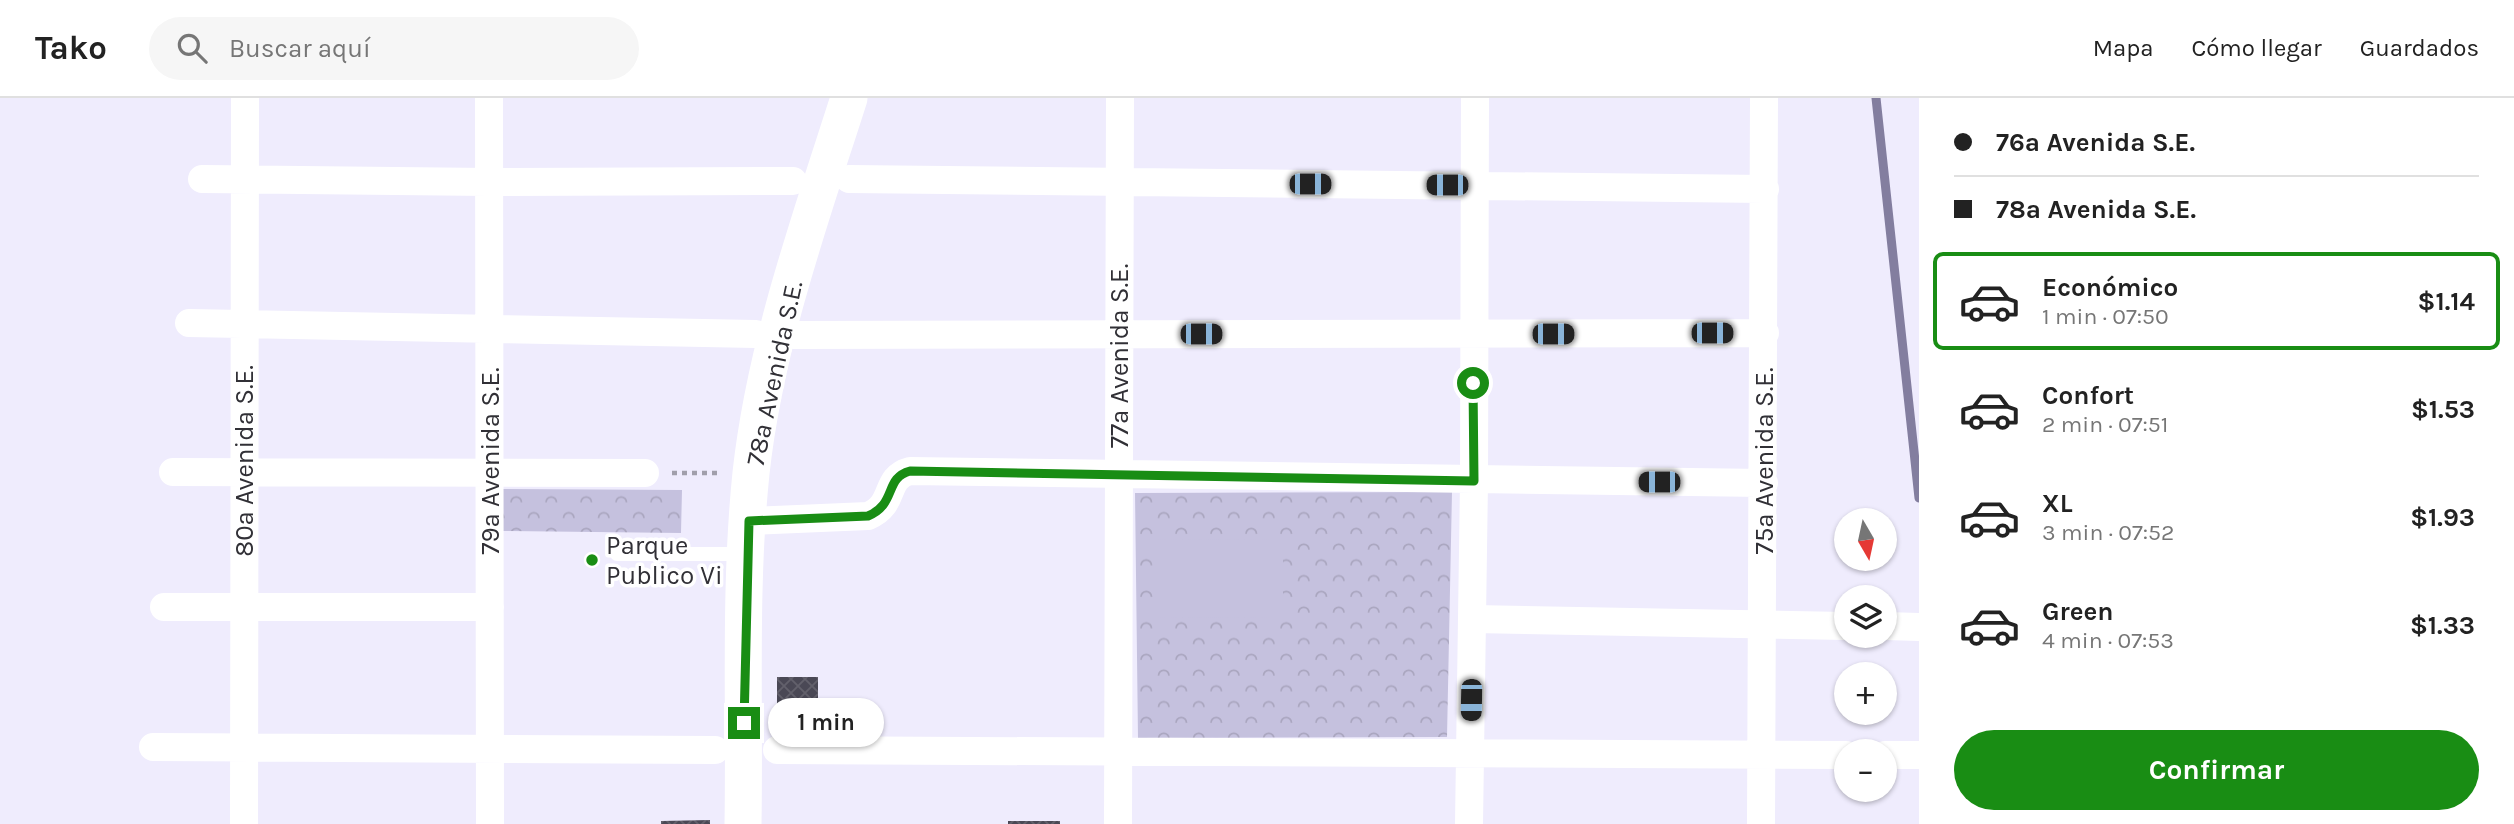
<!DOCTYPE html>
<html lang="es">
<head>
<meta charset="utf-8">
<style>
	body { margin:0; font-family:Karla,sans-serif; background:#f6f6f6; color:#222; height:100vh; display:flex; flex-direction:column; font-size:26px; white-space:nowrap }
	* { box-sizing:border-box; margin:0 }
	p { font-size:23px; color:#767676 }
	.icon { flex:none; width:38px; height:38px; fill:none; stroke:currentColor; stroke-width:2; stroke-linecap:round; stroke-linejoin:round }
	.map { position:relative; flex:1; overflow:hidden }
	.panel { display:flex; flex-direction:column; background:#fff; width:595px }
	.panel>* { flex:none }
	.banner { display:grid; align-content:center; height:154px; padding:0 35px; background:#fff }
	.needle { width:46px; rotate:171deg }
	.controls { position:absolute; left:1834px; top:410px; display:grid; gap:14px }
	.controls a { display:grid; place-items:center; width:63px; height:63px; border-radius:50%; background:#fff; box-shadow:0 2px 5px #0004; font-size:35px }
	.end { position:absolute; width:32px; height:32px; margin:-16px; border:9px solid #198d14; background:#fff; box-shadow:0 0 0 4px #fff }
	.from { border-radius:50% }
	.bubble { position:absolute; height:49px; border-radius:24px; background:#fff; box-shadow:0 2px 5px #0004; font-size:23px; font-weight:700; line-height:49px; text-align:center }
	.car { position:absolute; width:21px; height:42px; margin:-21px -10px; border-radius:9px; box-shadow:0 0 5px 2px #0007; background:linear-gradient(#222 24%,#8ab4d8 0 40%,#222 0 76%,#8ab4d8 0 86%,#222 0) }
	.banner b { display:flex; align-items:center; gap:24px; height:66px; font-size:26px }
	.banner b+b { border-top:2px solid #e0e0e0 }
	.banner i { width:18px; height:18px; background:#222 }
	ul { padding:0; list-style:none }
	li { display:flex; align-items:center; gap:21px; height:98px; margin:0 14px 10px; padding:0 21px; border:4px solid transparent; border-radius:10px }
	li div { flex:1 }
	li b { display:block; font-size:26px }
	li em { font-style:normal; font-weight:700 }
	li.selected { border-color:#198d14 }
	li>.icon { width:63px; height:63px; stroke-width:1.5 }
	.button { display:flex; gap:14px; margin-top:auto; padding:14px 35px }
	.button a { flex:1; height:80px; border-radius:42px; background:#198d14; color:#fff; font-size:28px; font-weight:700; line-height:80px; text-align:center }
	header { display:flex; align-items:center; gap:42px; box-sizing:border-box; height:98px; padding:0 35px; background:#fff; border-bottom:2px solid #e0e0e0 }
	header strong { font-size:33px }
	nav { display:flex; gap:38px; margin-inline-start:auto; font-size:24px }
	.search { width:490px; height:63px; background:#f6f6f6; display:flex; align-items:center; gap:18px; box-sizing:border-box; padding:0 24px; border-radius:38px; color:#767676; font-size:26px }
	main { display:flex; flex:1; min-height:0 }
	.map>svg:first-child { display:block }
	.forest { fill:url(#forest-crowns) }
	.pitch { fill:#c5c1de }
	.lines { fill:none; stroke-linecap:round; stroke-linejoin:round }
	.stream { stroke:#837e9f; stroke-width:9 }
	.building { fill:url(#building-cross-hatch) }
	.path { stroke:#a19fab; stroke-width:4.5; stroke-dasharray:5 5; stroke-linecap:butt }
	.service { stroke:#fff; stroke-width:14 }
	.minor { stroke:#fff; stroke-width:28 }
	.tertiary { stroke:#fff; stroke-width:37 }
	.route { stroke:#198d14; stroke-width:9 }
	.poi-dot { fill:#198d14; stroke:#fff; stroke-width:2.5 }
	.labels { text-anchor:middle; stroke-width:7; stroke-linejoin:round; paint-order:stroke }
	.street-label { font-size:26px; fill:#313036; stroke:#fff }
	.poi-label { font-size:26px; fill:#313036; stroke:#fff; text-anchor:start }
</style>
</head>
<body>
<header>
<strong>Tako</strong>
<div class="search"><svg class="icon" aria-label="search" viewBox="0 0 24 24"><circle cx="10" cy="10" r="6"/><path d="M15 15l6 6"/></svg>Buscar aquí</div>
<nav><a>Mapa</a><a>Cómo llegar</a><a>Guardados</a></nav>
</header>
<main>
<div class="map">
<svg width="1919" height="726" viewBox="0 0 1919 726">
	<defs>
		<pattern id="forest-crowns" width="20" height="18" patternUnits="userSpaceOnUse" patternTransform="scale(1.75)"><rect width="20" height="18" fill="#c5c1de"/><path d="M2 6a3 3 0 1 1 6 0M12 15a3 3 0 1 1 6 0" fill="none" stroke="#aaa6bf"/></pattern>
		<pattern id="building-cross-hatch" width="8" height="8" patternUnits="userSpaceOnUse" patternTransform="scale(1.75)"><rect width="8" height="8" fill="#4a4855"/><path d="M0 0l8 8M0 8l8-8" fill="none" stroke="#62606b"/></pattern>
	</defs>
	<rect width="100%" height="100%" fill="#efecfd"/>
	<!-- forest -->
	<path class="forest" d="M503 391 682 392 681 435 502 433Z
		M1452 394 1447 639 1138 640 1135 395Z"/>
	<!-- pitch -->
	<path class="pitch" d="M1155 441 1283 442V520L1155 519Z"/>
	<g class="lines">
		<!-- stream -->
		<path class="stream" d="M1876 0 1919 400"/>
	</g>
	<!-- building -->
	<path class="building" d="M777 579H818V636H777Z
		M710 722V726H661V723Z
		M1008 723H1060V726H1008Z"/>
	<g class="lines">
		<!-- path -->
		<path class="path" d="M672 375H719"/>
		<!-- service -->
		<path class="service" d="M617 456H745"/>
		<!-- minor -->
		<path class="minor" d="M489 0 490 726
			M202 81 489 84 793 83
			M849 81 1765 91
			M189 225 756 236
			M794 237 1765 235
			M173 374 645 375
			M749 423 868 418C897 406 883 380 910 373L1764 385
			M164 509H490
			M1473 521 1846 528
			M1885 528 1919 529
			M153 649 715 652
			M777 652 1846 657
			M1885 657H1919
			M244 726 245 0
			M1118 726 1120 0
			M1469 726 1474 383 1475 0
			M1761 726 1764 0"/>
		<!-- tertiary -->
		<path class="tertiary" d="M743 726C745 610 739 491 751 375 765 247 810 122 849 0"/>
	</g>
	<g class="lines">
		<!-- route -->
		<path class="route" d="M744 625 749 423 868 418C897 406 884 380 910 373L1474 383 1473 285"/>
	</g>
	<!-- markers -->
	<circle class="poi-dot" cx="592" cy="462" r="7"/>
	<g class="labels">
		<!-- street labels -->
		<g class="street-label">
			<text transform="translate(1119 258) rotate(-90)" y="9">77a Avenida S.E.</text>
			<text transform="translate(774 275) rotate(-78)" y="9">78a Avenida S.E.</text>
			<text transform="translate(244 363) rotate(-90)" y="9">80a Avenida S.E.</text>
			<text transform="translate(490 363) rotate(-90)" y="9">79a Avenida S.E.</text>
			<text transform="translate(1764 363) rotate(-90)" y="9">75a Avenida S.E.</text>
		</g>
		<!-- poi labels -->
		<g class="poi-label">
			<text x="606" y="456">Parque<tspan x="606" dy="30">Publico Vi</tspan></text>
		</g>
	</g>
</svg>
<div class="controls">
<a><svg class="needle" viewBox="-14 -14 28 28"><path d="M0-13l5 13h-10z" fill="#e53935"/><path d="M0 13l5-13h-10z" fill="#767676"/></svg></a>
<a><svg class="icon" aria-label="layers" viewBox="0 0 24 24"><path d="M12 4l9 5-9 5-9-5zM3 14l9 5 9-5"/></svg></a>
<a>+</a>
<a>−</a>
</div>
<i class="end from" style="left:1473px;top:285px"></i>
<i class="end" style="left:744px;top:625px"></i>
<div class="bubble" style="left:768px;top:600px;width:116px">1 min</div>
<i class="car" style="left:1310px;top:86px;rotate:90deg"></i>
<i class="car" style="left:1447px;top:87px;rotate:270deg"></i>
<i class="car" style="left:1712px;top:235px;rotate:90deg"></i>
<i class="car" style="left:1201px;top:236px;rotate:90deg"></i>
<i class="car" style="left:1553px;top:236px;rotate:90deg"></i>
<i class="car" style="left:1659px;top:384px;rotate:270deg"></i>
<i class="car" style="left:1471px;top:602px;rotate:181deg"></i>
</div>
<section class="panel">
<div class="banner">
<b><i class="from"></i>76a Avenida S.E.</b>
<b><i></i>78a Avenida S.E.</b>
</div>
<ul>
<li class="selected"><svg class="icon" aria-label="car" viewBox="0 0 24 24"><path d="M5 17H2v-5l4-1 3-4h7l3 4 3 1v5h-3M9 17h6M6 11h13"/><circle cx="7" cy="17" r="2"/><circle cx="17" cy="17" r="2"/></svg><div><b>Económico</b><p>1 min · 07:50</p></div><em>$1.14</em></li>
<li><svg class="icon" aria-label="car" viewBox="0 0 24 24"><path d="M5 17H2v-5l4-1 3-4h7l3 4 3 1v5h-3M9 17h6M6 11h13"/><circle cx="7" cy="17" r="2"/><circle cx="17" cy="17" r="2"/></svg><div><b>Confort</b><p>2 min · 07:51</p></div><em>$1.53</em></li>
<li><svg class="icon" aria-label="car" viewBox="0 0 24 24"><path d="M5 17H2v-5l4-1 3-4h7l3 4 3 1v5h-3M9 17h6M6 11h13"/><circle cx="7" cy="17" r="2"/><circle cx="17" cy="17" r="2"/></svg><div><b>XL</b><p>3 min · 07:52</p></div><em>$1.93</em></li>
<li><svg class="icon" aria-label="car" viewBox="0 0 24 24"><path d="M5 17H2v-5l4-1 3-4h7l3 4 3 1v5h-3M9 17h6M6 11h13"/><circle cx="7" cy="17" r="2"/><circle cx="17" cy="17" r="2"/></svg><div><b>Green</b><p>4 min · 07:53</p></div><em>$1.33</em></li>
</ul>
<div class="button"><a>Confirmar</a></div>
</section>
</main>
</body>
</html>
